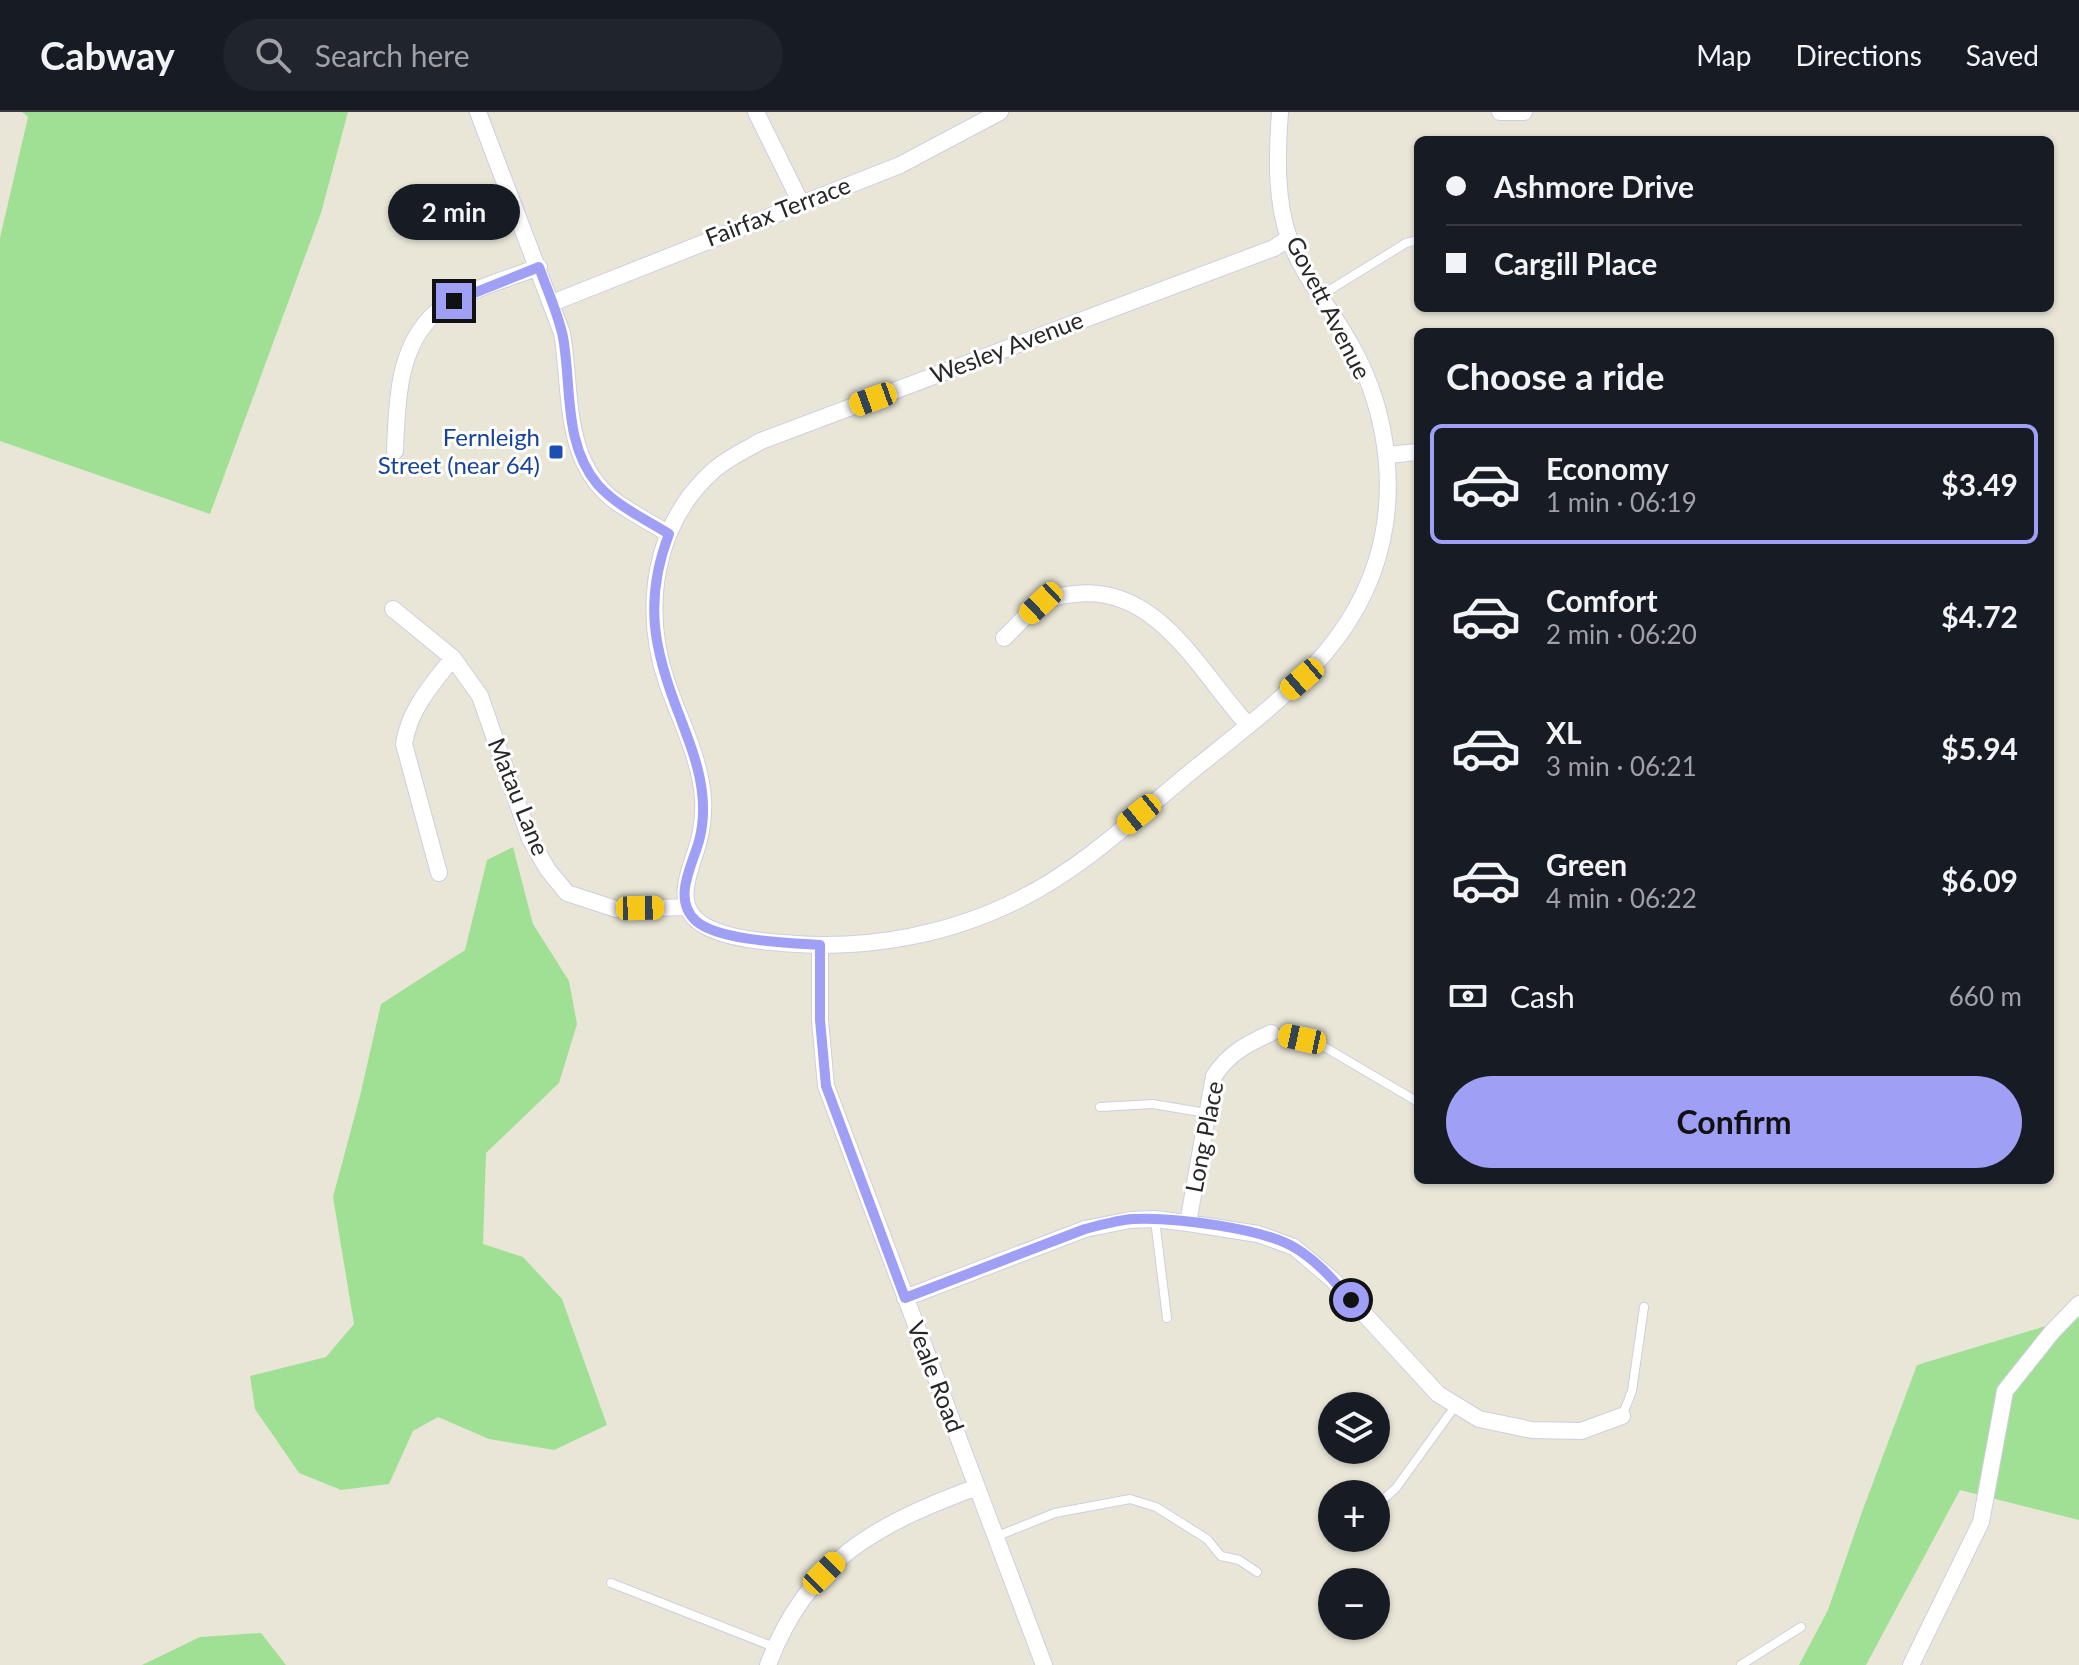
<!DOCTYPE html>
<html lang="en">
<head>
<meta charset="utf-8">
<style>
	body { margin:0; font-family:Lato,sans-serif; background:#20242c; color:#f1f3f6; height:100vh; display:flex; flex-direction:column; font-size:30px; white-space:nowrap }
	* { box-sizing:border-box; margin:0 }
	p { font-size:26px; color:#9ea1a6 }
	.icon { flex:none; width:44px; height:44px; fill:none; stroke:currentColor; stroke-width:2; stroke-linecap:round; stroke-linejoin:round }
	.map { position:relative; flex:1; overflow:hidden }
	.drawer { position:absolute; left:1414px; top:216px; width:640px; height:856px; display:flex; flex-direction:column; background:#171b24; border-radius:12px; box-shadow:0 2px 6px #0004 }
	.drawer>* { flex:none }
	.guide { position:absolute; left:1414px; top:24px; width:640px; height:176px; border-radius:12px; box-shadow:0 2px 6px #0004; display:grid; align-content:center; height:176px; padding:0 32px; background:#171b24 }
	.fabs { position:absolute; left:1318px; top:1280px; display:grid; gap:16px }
	.fabs a { display:grid; place-items:center; width:72px; height:72px; border-radius:50%; background:#171b24; box-shadow:0 2px 6px #0004; font-size:40px }
	.end { position:absolute; width:36px; height:36px; margin:-18px; border:10px solid #a09ff6; background:#111; box-shadow:0 0 0 4px #111 }
	.from { border-radius:50% }
	.bubble { position:absolute; height:56px; border-radius:28px; background:#171b24; box-shadow:0 2px 6px #0004; font-size:26px; font-weight:700; line-height:56px; text-align:center }
	.car { position:absolute; width:24px; height:48px; margin:-24px -12px; border-radius:10px; box-shadow:0 0 6px 2px #0007; background:linear-gradient(#f5c518 24%,#345 0 40%,#f5c518 0 76%,#345 0 86%,#f5c518 0) }
	.guide b { display:flex; align-items:center; gap:28px; height:76px; font-size:30px }
	.guide b+b { border-top:2px solid #363941 }
	.guide i { width:20px; height:20px; background:#f1f3f6 }
	ul { padding:0; list-style:none }
	li { display:flex; align-items:center; gap:24px; height:120px; margin:0 16px 12px; padding:0 16px; border:4px solid transparent; border-radius:12px }
	li div { flex:1 }
	li b { display:block; font-size:30px }
	li em { font-style:normal; font-weight:700 }
	li.active { border-color:#a09ff6 }
	li>.icon { width:72px; height:72px; stroke-width:1.5 }
	h2 { padding:0 32px; font-size:36px; line-height:96px }
	.pay { display:flex; align-items:center; gap:20px; height:88px; padding:0 32px; font-size:30px }
	.pay p { margin-inline-start:auto }
	.primary-button { display:flex; gap:16px; margin-top:auto; padding:16px 32px }
	.primary-button a { flex:1; height:92px; border-radius:48px; background:#a09ff6; color:#111; font-size:32px; font-weight:700; line-height:92px; text-align:center }
	header { display:flex; align-items:center; gap:48px; box-sizing:border-box; height:112px; padding:0 40px; background:#171b24; border-bottom:2px solid #363941 }
	header strong { font-size:38px }
	nav { display:flex; gap:44px; margin-inline-start:auto; font-size:28px }
	.search { width:560px; height:72px; background:#20242c; display:flex; align-items:center; gap:20px; box-sizing:border-box; padding:0 28px; border-radius:44px; color:#9ea1a6; font-size:30px }
	.map>svg:first-child { display:block }
	.green { fill:#9fe095 }
	.lines { fill:none; stroke-linecap:round; stroke-linejoin:round }
	.service-casing { stroke:#cecee0; stroke-width:10 }
	.minor-casing { stroke:#cecee0; stroke-width:18 }
	.service { stroke:#fff; stroke-width:8 }
	.minor { stroke:#fff; stroke-width:16 }
	.route { stroke:#a09ff6; stroke-width:10 }
	.transit-dot { fill:#1a4fb4; stroke:#fff; stroke-width:3 }
	.labels { text-anchor:middle; stroke-width:6; stroke-linejoin:round; paint-order:stroke }
	.street-label { font-size:24px; fill:#272727; stroke:#fff }
	.transit-label { font-size:24px; fill:#164399; stroke:#fff; text-anchor:end }
</style>
</head>
<body>
<header>
<strong>Cabway</strong>
<div class="search"><svg class="icon" aria-label="search" viewBox="0 0 24 24"><circle cx="10" cy="10" r="6"/><path d="M15 15l6 6"/></svg>Search here</div>
<nav><a>Map</a><a>Directions</a><a>Saved</a></nav>
</header>
<div class="map">
<svg width="2079" height="1553" viewBox="0 0 2079 1553">
	<rect width="100%" height="100%" fill="#e9e6d8"/>
	<!-- green -->
	<path class="green" d="M22 0H348L321 101 210 402 0 329V126L28 5Z
		M513 735 533 812 569 869 577 912 559 971 486 1041 483 1132 523 1145 562 1187 607 1313 554 1338 489 1327 438 1305 413 1319 389 1372 341 1378 299 1361 255 1297 250 1264 326 1245 354 1212 333 1085 360 984 381 892 465 838 487 748Z
		M2079 1204V1408L1960 1378 1866 1553H1799L1828 1498 1862 1400 1917 1253Z
		M261 1521 286 1553H142L200 1525Z"/>
	<g class="lines">
		<!-- service casing -->
		<g class="service-casing">
			<path id="service" d="M1320 184 1406 131 1418 128
				M1271 921 1316 930 1418 990
				M1100 995 1153 992 1206 1001
				M1155 1108 1167 1206
				M1622 1304 1632 1279 1644 1195
				M1385 1386 1396 1376 1456 1293
				M995 1425 1055 1401 1130 1387 1156 1395 1207 1427 1221 1444 1239 1448 1257 1460
				M611 1471 774 1535
				M1741 1553 1801 1515"/>
		</g>
		<!-- minor casing -->
		<g class="minor-casing">
			<path id="minor" d="M478 0 562 221C572 279 562 349 615 389 632 401 651 411 669 422
				M756 0 801 91
				M1280 0C1277 41 1275 89 1290 129 1305 167 1331 197 1351 233 1381 286 1394 351 1385 412 1368 527 1282 586 1198 654 1141 700 1086 754 1020 787 952 822 871 837 796 832 767 830 731 828 705 814 671 795 690 760 698 732 702 717 704 701 703 686 700 646 680 608 667 571 642 497 653 412 714 358 728 346 745 338 761 329L1274 136 1289 126
				M1500 0H1524
				M552 191 900 53 1000 0
				M395 339C397 293 397 239 432 204 456 181 507 167 539 155
				M1387 343 1418 340
				M393 497 453 546 480 584 530 727 548 758 567 781 616 797 687 795
				M1004 526C1016 515 1027 501 1040 492 1049 485 1064 483 1075 482 1158 472 1200 561 1248 613
				M439 761 404 632C409 598 432 572 453 546
				M820 833V908L826 974 1044 1553
				M1188 1111 1214 964C1229 941 1247 932 1271 921
				M905 1186 1085 1117 1130 1108 1154 1107 1188 1111 1258 1122 1294 1135 1333 1168 1438 1282 1479 1307 1532 1318 1581 1319 1622 1304
				M768 1553C807 1448 877 1412 977 1375
				M1911 1553 1981 1410 2005 1279 2052 1220 2079 1192"/>
		</g>
		<!-- service -->
		<use href="#service" class="service"/>
		<!-- minor -->
		<use href="#minor" class="minor"/>
	</g>
	<g class="lines">
		<!-- route -->
		<path class="route" d="M454 189 539 155C547 178 558 201 563 225 572 275 563 332 598 373 617 394 645 407 669 422 643 490 654 539 680 605 689 629 699 654 702 680 704 696 703 714 699 729 692 754 672 787 696 809 719 829 790 831 820 833V908L826 974 905 1186 1085 1117C1101 1113 1117 1108 1133 1107 1172 1105 1265 1116 1297 1137 1318 1150 1334 1169 1351 1188"/>
	</g>
	<!-- markers -->
	<rect class="transit-dot" x="548" y="332" width="16" height="16" rx="4"/>
	<g class="labels">
		<!-- street labels -->
		<g class="street-label">
			<text transform="translate(778 100) rotate(-21)" y="8">Fairfax Terrace</text>
			<text transform="translate(1328 196) rotate(63)" y="8">Govett Avenue</text>
			<text transform="translate(1007 236) rotate(-21)" y="8">Wesley Avenue</text>
			<text transform="translate(518 685) rotate(68)" y="8">Matau Lane</text>
			<text transform="translate(1205 1025) rotate(-79)" y="8">Long Place</text>
			<text transform="translate(935 1265) rotate(69)" y="8">Veale Road</text>
		</g>
		<!-- transit labels -->
		<g class="transit-label">
			<text x="540" y="334">Fernleigh<tspan x="540" dy="28">Street (near 64)</tspan></text>
		</g>
	</g>
</svg>
<div class="fabs">
<a><svg class="icon" aria-label="layers" viewBox="0 0 24 24"><path d="M12 4l9 5-9 5-9-5zM3 14l9 5 9-5"/></svg></a>
<a>+</a>
<a>−</a>
</div>
<i class="end from" style="left:1351px;top:1188px"></i>
<i class="end" style="left:454px;top:189px"></i>
<div class="bubble" style="left:388px;top:72px;width:132px">2 min</div>
<i class="car" style="left:873px;top:287px;rotate:250deg"></i>
<i class="car" style="left:1041px;top:491px;rotate:227deg"></i>
<i class="car" style="left:1302px;top:567px;rotate:229deg"></i>
<i class="car" style="left:1139px;top:702px;rotate:231deg"></i>
<i class="car" style="left:640px;top:796px;rotate:89deg"></i>
<i class="car" style="left:1302px;top:927px;rotate:282deg"></i>
<i class="car" style="left:824px;top:1461px;rotate:45deg"></i>
<div class="guide">
<b><i class="from"></i>Ashmore Drive</b>
<b><i></i>Cargill Place</b>
</div>
<section class="drawer">
<h2>Choose a ride</h2>
<ul>
<li class="active"><svg class="icon" aria-label="car" viewBox="0 0 24 24"><path d="M5 17H2v-5l4-1 3-4h7l3 4 3 1v5h-3M9 17h6M6 11h13"/><circle cx="7" cy="17" r="2"/><circle cx="17" cy="17" r="2"/></svg><div><b>Economy</b><p>1 min · 06:19</p></div><em>$3.49</em></li>
<li><svg class="icon" aria-label="car" viewBox="0 0 24 24"><path d="M5 17H2v-5l4-1 3-4h7l3 4 3 1v5h-3M9 17h6M6 11h13"/><circle cx="7" cy="17" r="2"/><circle cx="17" cy="17" r="2"/></svg><div><b>Comfort</b><p>2 min · 06:20</p></div><em>$4.72</em></li>
<li><svg class="icon" aria-label="car" viewBox="0 0 24 24"><path d="M5 17H2v-5l4-1 3-4h7l3 4 3 1v5h-3M9 17h6M6 11h13"/><circle cx="7" cy="17" r="2"/><circle cx="17" cy="17" r="2"/></svg><div><b>XL</b><p>3 min · 06:21</p></div><em>$5.94</em></li>
<li><svg class="icon" aria-label="car" viewBox="0 0 24 24"><path d="M5 17H2v-5l4-1 3-4h7l3 4 3 1v5h-3M9 17h6M6 11h13"/><circle cx="7" cy="17" r="2"/><circle cx="17" cy="17" r="2"/></svg><div><b>Green</b><p>4 min · 06:22</p></div><em>$6.09</em></li>
</ul>
<div class="pay"><svg class="icon" aria-label="cash" viewBox="0 0 24 24"><path d="M3 7h18v10H3z"/><circle cx="12" cy="12" r="2"/></svg>Cash<p>660 m</p></div>
<div class="primary-button"><a>Confirm</a></div>
</section>
</div>
</body>
</html>
